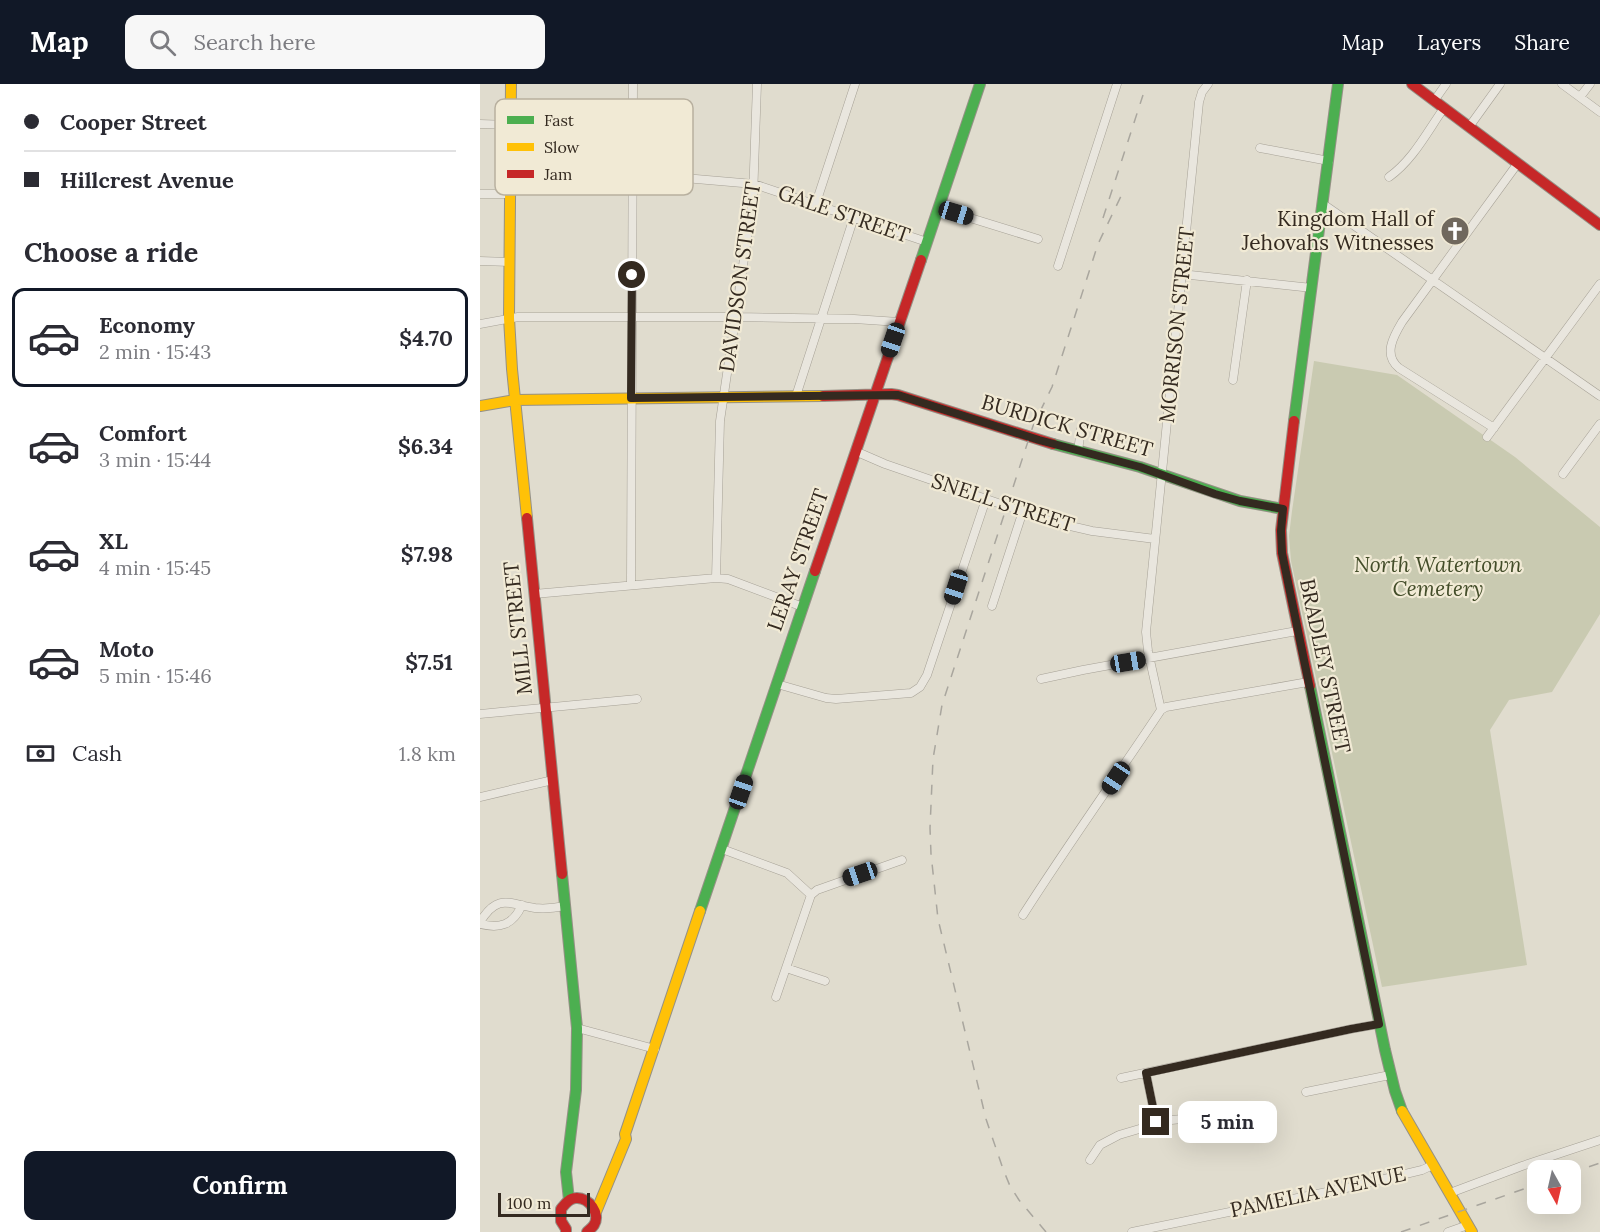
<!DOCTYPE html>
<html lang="en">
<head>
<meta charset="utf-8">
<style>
	body { margin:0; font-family:Lora,serif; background:#f7f7f7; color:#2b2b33; height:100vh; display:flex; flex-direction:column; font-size:22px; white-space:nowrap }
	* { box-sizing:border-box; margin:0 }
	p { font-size:20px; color:#7c7c81 }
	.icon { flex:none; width:33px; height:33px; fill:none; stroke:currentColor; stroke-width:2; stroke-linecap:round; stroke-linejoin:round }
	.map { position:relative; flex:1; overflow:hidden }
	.panel { display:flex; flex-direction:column; background:#fff; width:480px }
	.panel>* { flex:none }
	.banner { display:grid; align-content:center; height:132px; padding:0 24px; background:#fff }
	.needle { width:39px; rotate:172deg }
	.tools { position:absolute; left:1047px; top:1076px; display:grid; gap:12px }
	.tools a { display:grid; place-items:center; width:54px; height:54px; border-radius:12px; background:#fff; box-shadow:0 6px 24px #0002; font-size:30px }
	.scale { position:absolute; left:18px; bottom:15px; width:92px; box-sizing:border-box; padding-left:6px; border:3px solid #342a20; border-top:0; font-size:16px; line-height:21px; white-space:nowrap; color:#342a20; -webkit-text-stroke:4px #f1ead5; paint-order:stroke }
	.end { position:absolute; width:27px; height:27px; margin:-14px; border:8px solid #342a20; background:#fff; box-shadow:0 0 0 3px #fff }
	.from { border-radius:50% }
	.bubble { position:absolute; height:42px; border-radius:12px; background:#fff; box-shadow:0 6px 24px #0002; font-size:20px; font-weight:700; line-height:42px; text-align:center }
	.car { position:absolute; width:18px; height:36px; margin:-18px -9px; border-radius:8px; box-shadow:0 0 4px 2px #0007; background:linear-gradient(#222 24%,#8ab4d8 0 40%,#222 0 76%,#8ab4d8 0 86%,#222 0) }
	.banner b { display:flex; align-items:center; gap:21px; height:57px; font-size:22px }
	.banner b+b { border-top:2px solid #e1e1e2 }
	.banner i { width:15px; height:15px; background:#2b2b33 }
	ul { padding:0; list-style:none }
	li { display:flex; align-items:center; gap:18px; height:99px; margin:0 12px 9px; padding:0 12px; border:3px solid transparent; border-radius:12px }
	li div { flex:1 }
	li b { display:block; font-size:22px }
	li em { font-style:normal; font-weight:700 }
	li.on { border-color:#111827 }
	li>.icon { width:54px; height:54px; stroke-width:1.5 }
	h2 { padding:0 24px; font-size:27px; line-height:72px }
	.pay { display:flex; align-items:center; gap:15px; height:66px; padding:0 24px; font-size:22px }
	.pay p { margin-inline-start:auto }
	.primary-button { display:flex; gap:12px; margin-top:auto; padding:12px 24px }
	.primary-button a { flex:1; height:69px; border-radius:12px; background:#111827; color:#fff; font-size:24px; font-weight:700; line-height:69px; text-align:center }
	header { display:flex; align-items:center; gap:36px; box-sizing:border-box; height:84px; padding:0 30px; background:#111827; color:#fff }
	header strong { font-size:28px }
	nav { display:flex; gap:33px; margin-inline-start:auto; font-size:21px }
	.search { width:420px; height:54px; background:#f7f7f7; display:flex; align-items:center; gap:15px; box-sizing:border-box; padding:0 21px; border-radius:12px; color:#7c7c81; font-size:22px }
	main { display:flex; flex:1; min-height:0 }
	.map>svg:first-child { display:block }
	.cemetery { fill:#c9cab1 }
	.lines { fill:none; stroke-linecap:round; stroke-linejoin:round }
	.street-casing { stroke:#a6a196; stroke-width:9 }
	.fast-casing { stroke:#959186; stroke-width:12 }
	.slow-casing { stroke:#959186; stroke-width:12 }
	.jam-casing { stroke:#959186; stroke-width:12 }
	.street { stroke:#e9e6de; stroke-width:8 }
	.fast { stroke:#4caf50; stroke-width:10 }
	.slow { stroke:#ffc107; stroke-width:10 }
	.jam { stroke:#c62828; stroke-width:10 }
	.rail { stroke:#a9a69e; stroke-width:1.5; stroke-dasharray:10 10; stroke-linecap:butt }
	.route { stroke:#342a20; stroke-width:8 }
	.labels { text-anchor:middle; stroke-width:4.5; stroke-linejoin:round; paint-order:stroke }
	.street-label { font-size:21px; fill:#342a20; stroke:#f1ead5 }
	.poi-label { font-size:21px; fill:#342a20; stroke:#f1ead5; text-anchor:end }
	.park-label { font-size:21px; font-style:italic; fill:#434d29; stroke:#f1ead5 }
	.key { fill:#f1ead5; stroke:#b8b09f; stroke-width:1.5 }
	.key-label { font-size:16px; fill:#342a20 }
</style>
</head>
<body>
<header>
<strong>Map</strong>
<div class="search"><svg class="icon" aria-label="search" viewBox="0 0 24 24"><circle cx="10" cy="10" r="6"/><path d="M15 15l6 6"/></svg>Search here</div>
<nav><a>Map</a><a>Layers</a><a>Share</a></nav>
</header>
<main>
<section class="panel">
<div class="banner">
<b><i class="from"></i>Cooper Street</b>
<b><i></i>Hillcrest Avenue</b>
</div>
<h2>Choose a ride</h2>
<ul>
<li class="on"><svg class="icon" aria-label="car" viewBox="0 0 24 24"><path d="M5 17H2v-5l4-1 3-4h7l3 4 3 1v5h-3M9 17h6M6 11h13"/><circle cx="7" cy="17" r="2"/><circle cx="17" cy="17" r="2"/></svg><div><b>Economy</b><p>2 min · 15:43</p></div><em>$4.70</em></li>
<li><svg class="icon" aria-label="car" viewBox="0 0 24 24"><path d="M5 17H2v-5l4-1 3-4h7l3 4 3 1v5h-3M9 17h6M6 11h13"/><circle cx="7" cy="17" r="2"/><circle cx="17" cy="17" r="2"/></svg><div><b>Comfort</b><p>3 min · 15:44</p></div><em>$6.34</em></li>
<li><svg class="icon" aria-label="car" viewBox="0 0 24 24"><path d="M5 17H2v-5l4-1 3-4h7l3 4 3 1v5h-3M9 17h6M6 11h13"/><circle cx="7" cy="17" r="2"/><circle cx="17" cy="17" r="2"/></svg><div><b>XL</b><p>4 min · 15:45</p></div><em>$7.98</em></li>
<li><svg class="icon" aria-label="car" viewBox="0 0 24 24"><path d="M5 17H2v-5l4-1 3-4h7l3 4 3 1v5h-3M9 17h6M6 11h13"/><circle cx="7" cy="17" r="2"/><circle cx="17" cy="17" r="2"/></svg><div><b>Moto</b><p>5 min · 15:46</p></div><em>$7.51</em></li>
</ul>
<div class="pay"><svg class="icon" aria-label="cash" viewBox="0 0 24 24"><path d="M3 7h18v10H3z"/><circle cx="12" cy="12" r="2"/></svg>Cash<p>1.8 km</p></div>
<div class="primary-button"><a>Confirm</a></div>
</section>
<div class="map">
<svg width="1120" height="1148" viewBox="0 0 1120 1148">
	<rect width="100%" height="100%" fill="#e0dcce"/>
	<!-- cemetery -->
	<path class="cemetery" d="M834 277 917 291 1035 373 1120 443V530L1072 608 1029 616 1010 646 1047 881 902 903 811 477 809 452 812 427Z"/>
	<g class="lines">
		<!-- street casing -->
		<g class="street-casing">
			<path id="street" d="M1082 0 1120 28
				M1100 13 1110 0
				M954 17 966 0
				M0 40 30 41
				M989 43 1020 0
				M780 64 849 77
				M30 79 274 100 447 158
				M909 93C933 76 947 48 964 24
				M0 110H30
				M336 119 375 0
				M843 120 1120 312
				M458 124 558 155
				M0 177 30 178
				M578 182 637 0
				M701 190 832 204
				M0 240 38 233H255L374 235 419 238
				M753 296 767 196
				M316 312 374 133
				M1014 344 919 284C903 271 913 253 922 238L1038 79
				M1007 353 1120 200
				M375 367 405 380 573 438 612 447 675 455
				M598 367 601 345
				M1083 390 1120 340
				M236 494 240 337 273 114 277 0
				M151 500 153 0
				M54 510 236 494 248 495 323 523
				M512 522 543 427
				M561 595 603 586 817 547
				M297 600 346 614 356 615 431 609 440 603 447 591 506 415
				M681 626 668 567 666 548 719 18 722 8 728 0
				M681 626 686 623 828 598
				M0 630 157 615
				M0 713 73 696
				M242 765 307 789 331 811
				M543 831C587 762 635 695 681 626
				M0 838C18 809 29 820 55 824 65 825 75 824 85 822
				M0 840C20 845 33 841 42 821
				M306 884 345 897
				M296 913 331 811 337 806 422 776
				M97 944 175 965
				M666 989 676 1038
				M641 994 871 945 899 940
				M826 1008 910 991
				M610 1076 620 1061 639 1051 666 1043 681 1037 702 1035
				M970 1109 1042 1082 1120 1056
				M652 1148 871 1103 942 1086 953 1081
				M968 1148 988 1141"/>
		</g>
		<!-- fast casing -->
		<g class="fast-casing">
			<path id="fast" d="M441 176 500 0
				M814 337 858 0
				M573 360 660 383 760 417 803 425
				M830 602 905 966 915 1007 922 1027
				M82 790 97 944 96 1006 86 1088 89 1116
				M220 827 335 487"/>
		</g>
		<!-- slow casing -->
		<g class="slow-casing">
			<path id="slow" d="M31 0 29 234 32 285 47 434
				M0 322 35 316 343 312
				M922 1027 992 1148
				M116 1128 146 1055 145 1050 220 827"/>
		</g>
		<!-- jam casing -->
		<g class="jam-casing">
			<path id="jam" d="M932 0 1120 141
				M343 312 411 310 418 311 573 360
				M814 337 801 446 802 469 830 602
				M47 434 82 790
				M335 487 441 176
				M86 1148V1145L81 1137V1125C85 1120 89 1114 96 1114 109 1113 121 1130 114 1141 112 1144 109 1146 107 1148"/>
		</g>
		<!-- street -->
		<use href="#street" class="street"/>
		<!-- fast -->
		<use href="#fast" class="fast"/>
		<!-- slow -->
		<use href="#slow" class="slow"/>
		<!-- jam -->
		<use href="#jam" class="jam"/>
		<!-- rail -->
		<path class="rail" d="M623 134 663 11
			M1090 1089 1120 1079
			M566 1148 539 1116 530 1102 523 1085 506 1035 458 835 451 770 450 744 453 675 462 621 553 342 572 303 618 160 642 110
			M921 1148 1058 1100"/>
	</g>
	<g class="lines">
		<!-- route -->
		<path class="route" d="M152 191 151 314 418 311 559 356 660 383 735 410 760 417 803 425 801 447 802 469 899 940 871 945 666 989 676 1038"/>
	</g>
	<!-- icons -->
	<defs>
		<g id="church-disc" transform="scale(1.5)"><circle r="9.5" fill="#70685d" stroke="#f1ead5"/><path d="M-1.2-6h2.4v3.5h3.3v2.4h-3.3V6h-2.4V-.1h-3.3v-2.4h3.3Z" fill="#fff"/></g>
	</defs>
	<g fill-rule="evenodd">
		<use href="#church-disc" x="975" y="147"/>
	</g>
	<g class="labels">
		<!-- street labels -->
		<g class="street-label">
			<text transform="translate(364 130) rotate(19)" y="7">GALE STREET</text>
			<text transform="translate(260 193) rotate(-82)" y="7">DAVIDSON STREET</text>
			<text transform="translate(697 241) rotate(-84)" y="7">MORRISON STREET</text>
			<text transform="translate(587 342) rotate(16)" y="7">BURDICK STREET</text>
			<text transform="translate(523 419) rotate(18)" y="7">SNELL STREET</text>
			<text transform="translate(318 476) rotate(-71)" y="7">LERAY STREET</text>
			<text transform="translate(38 544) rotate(-96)" y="7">MILL STREET</text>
			<text transform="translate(845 582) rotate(78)" y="7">BRADLEY STREET</text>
			<text transform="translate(838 1108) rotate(-12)" y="7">PAMELIA AVENUE</text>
		</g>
		<!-- poi labels -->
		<g class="poi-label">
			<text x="954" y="142">Kingdom Hall of<tspan x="954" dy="24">Jehovahs Witnesses</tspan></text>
		</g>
		<!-- park labels -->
		<g class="park-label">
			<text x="958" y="488">North Watertown<tspan x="958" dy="24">Cemetery</tspan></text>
		</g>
	</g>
	<!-- legend -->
	<rect x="15" y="15" width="198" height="96" rx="9" class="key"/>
	<rect x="27" y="32" width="27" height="8" fill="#4caf50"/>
	<rect x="27" y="59" width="27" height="8" fill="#ffc107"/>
	<rect x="27" y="86" width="27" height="8" fill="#c62828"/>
	<g class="key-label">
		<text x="64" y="42">Fast</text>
		<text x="64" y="69">Slow</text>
		<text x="64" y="96">Jam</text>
	</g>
</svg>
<div class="tools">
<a><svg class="needle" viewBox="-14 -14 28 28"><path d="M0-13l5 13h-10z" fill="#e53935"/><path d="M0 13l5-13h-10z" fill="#7c7c81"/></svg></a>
</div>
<div class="scale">100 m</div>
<i class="end from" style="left:152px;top:191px"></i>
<i class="end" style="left:676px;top:1038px"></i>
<div class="bubble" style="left:698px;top:1017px;width:99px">5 min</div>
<i class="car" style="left:476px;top:129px;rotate:107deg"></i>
<i class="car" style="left:413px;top:256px;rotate:199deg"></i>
<i class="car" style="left:476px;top:503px;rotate:198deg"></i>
<i class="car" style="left:648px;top:578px;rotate:80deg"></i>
<i class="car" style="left:636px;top:694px;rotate:214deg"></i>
<i class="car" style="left:261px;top:708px;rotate:19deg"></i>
<i class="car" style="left:380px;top:790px;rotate:251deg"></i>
</div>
</main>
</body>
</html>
